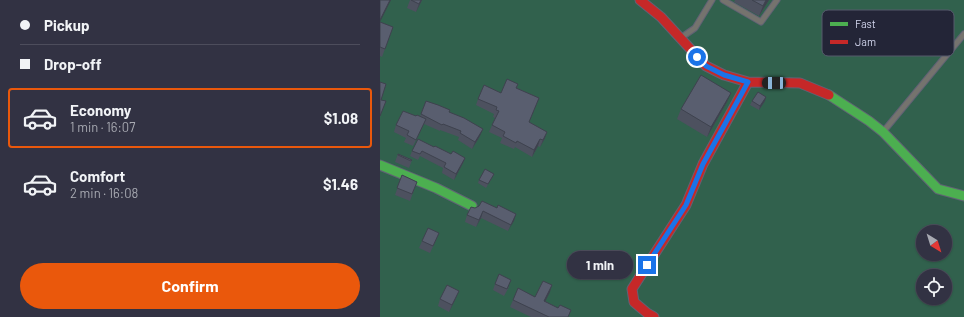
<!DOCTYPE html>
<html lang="en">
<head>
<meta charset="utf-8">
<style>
	body { margin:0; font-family:Barlow,sans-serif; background:#3a3a4a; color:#f1f3f6; height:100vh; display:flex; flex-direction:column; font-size:15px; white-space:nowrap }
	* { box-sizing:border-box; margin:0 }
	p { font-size:13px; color:#a8aab2 }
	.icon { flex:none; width:22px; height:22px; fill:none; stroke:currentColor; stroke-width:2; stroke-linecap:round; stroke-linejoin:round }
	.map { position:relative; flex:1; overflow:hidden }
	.sheet { display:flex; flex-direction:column; background:#323243; width:380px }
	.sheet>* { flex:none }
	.top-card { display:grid; align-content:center; height:88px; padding:0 20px; background:#323243 }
	.needle { width:26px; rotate:142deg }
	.buttons { position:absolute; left:536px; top:225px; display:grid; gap:8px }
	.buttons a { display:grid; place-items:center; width:36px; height:36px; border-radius:50%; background:#323243; box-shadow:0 1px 3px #0004,0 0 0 1px #4d4d5c; font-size:20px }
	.end { position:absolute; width:18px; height:18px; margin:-9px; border:5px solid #1a73e8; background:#fff; box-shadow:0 0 0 2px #fff }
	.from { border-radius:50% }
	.bubble { position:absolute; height:28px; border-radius:14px; background:#323243; box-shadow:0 1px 3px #0004,0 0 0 1px #4d4d5c; font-size:13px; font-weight:700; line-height:28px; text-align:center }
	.car { position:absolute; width:12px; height:24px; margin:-12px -6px; border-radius:5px; box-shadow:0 0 3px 1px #0007; background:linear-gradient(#222 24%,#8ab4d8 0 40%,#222 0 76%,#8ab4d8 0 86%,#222 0) }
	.top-card b { display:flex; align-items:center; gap:14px; height:38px; font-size:15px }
	.top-card b+b { border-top:1px solid #4d4d5c }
	.top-card i { width:10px; height:10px; background:#f1f3f6 }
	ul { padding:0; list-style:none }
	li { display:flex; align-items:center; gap:12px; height:60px; margin:0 8px 6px; padding:0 12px; border:2px solid transparent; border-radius:4px }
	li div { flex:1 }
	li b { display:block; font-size:15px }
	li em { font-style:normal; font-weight:700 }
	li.selected { border-color:#ea580c }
	li>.icon { width:36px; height:36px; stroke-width:1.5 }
	.cta { display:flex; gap:8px; margin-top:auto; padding:8px 20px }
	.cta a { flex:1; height:46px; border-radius:24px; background:#ea580c; color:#fff; font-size:16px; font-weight:700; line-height:46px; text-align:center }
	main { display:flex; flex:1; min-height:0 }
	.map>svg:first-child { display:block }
	.green { fill:#31614d; fill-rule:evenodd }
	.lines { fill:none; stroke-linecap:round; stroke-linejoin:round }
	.lane-casing { stroke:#616275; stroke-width:7 }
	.fast-casing { stroke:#616275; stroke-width:11 }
	.jam-casing { stroke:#616275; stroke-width:11 }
	.lane { stroke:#75736e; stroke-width:5 }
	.fast { stroke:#4caf50; stroke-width:9 }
	.jam { stroke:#c62828; stroke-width:9 }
	.wall { fill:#4d515f }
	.shaded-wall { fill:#3e424e }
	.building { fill:#595e6f; stroke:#3e424e }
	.route { stroke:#1a73e8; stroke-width:5 }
	.key { fill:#232537; stroke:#575a6d; stroke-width:1 }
	.key-label { font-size:11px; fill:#d1d4ec }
</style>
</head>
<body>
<main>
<section class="sheet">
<div class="top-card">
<b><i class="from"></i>Pickup</b>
<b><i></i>Drop-off</b>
</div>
<ul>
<li class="selected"><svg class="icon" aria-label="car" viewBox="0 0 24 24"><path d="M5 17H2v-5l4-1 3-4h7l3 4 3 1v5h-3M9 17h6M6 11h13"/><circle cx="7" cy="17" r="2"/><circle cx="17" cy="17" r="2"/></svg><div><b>Economy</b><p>1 min · 16:07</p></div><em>$1.08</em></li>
<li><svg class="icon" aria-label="car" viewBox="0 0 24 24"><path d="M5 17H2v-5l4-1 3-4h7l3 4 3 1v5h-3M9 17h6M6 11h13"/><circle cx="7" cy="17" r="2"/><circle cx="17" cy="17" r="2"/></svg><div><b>Comfort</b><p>2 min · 16:08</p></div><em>$1.46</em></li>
</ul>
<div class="cta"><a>Confirm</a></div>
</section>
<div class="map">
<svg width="584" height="317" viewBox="0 0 584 317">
	<rect width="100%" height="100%" fill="#434359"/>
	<!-- green -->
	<path class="green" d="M0 0H584V317H0ZM543 232H565V254H543ZM543 276H565V298H543Z"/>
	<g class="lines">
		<!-- lane casing -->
		<g class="lane-casing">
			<path id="lane" d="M343 0 381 22 397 0
				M302 37 315 28 332 0
				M503 132 584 34"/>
		</g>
		<!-- fast casing -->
		<g class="fast-casing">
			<path id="fast" d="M449 95 489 121 503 132 558 189 584 196
				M0 165 56 188 92 206"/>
		</g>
		<!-- jam casing -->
		<g class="jam-casing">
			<path id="jam" d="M260 0 281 17 326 66 344 75 368 82 420 83 449 95
				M274 317 267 313 254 302 252 289 306 205 323 164 368 82"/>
		</g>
		<!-- lane -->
		<use href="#lane" class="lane"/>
		<!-- fast -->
		<use href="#fast" class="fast"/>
		<!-- jam -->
		<use href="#jam" class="jam"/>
	</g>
	<!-- wall -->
	<path class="wall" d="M0 0V22L13 27 2 57 0 56Z
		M30 0H42L36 12 27 8Z
		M355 0H389L379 16 354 2Z
		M138 84 137 88 159 98 149 122 165 138 160 147 158 146 152 157 135 147 134 149 120 143 122 138 109 132 115 118 113 117 114 114 96 105 98 99 121 93Z
		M46 101 69 113 100 136 92 149 78 140 79 137 60 130V131L44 124 33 146 24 142 26 138 14 132 16 125 36 116H40Z
		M372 101H385L379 110 370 105Z
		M347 102 327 137 297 119 301 109Z
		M54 147 71 154 85 158 83 163 74 180 62 173 63 168 40 156 38 160 30 156 32 151Z
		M18 154 32 160 29 168 15 162Z
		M114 174 106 188 98 183 99 180Z
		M22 175 37 182 30 201 15 195Z
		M95 208H117L136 214 128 231 101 218 96 227 85 222 87 215Z
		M59 233 56 240 50 253 39 248 42 241Z
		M115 284 129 287 124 296 113 290Z
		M170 292 165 301 178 308 191 310 188 317H151L130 307 133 300 155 297Z
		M76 298 69 312 58 306 60 299Z"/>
	<!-- shaded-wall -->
	<path class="shaded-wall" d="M10 0H11L0 22V20Z
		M41 0H42L36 12 39 4Z
		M386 0H389L379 16 383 6Z
		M351 93 347 102 327 137 331 127Z
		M386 97 385 101 379 110 380 106Z
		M103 129 100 136 92 149 95 142Z
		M167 132 165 138 160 147 163 140Z
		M160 139 158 146 152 157 154 150Z
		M85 158 83 163 74 180 76 174Z
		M103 211 101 218 96 227 99 220Z
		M136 214 134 221 128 231 131 225Z
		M172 285 170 292 162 308 164 301Z
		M79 291 76 298 69 312 72 305Z"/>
	<!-- building -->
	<path class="building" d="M0 0H10L0 20Z
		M31 0H41L39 4Z
		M372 0H386L383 6Z
		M0 22 13 27 5 49 0 47Z
		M321 75 351 93 331 127 301 109Z
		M127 79 138 84 136 88 159 98 149 122 167 132 163 140 160 139 154 150 137 141 136 143 123 136 125 132 112 125 119 111 116 110 117 107 98 99 104 85 121 93Z
		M0 82 6 84 1 100 6 101 0 116Z
		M378 92 386 97 380 106 372 101Z
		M46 101 58 105 70 110 69 112 84 118 103 129 95 142 80 133 81 131 63 124 62 125 41 114Z
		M23 111 36 116 37 115 46 119 36 140 27 135 29 131 16 125Z
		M38 139 54 147 55 146 71 154 73 151 85 158 76 174 64 167 66 163 42 151 40 154 32 151Z
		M18 154 32 160 31 161 18 155Z
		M105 169 114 174 108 184 99 180Z
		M22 175 37 182 32 194 17 188Z
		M102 201 117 208 118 205 136 214 131 225 103 211 99 220 87 215 91 207 95 208 99 206Z
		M48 228 59 233 53 246 42 241Z
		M119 274 131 280 127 289 115 284Z
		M163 281 172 285 164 301 178 308 180 305 191 310 188 317H169L133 300 138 288 155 297Z
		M67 285 79 291 72 305 60 299Z"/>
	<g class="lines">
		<!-- route -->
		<path class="route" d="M267 265 306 205 323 164 368 82 344 75 326 66 317 57"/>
	</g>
	<!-- legend -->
	<rect x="442" y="10" width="132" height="46" rx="6" class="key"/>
	<rect x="450" y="22" width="18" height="4" fill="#4caf50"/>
	<rect x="450" y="40" width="18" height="4" fill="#c62828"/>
	<g class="key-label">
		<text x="475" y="28">Fast</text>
		<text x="475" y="46">Jam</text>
	</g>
</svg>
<div class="buttons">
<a><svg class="needle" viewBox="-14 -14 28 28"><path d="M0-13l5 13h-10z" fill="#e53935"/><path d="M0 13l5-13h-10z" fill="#a8aab2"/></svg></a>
<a><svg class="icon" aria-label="locate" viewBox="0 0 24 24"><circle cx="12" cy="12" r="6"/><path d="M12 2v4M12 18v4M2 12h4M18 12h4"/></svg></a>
</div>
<i class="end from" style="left:317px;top:57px"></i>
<i class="end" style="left:267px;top:265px"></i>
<div class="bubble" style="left:187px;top:251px;width:66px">1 min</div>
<i class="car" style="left:394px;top:83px;rotate:270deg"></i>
</div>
</main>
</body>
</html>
